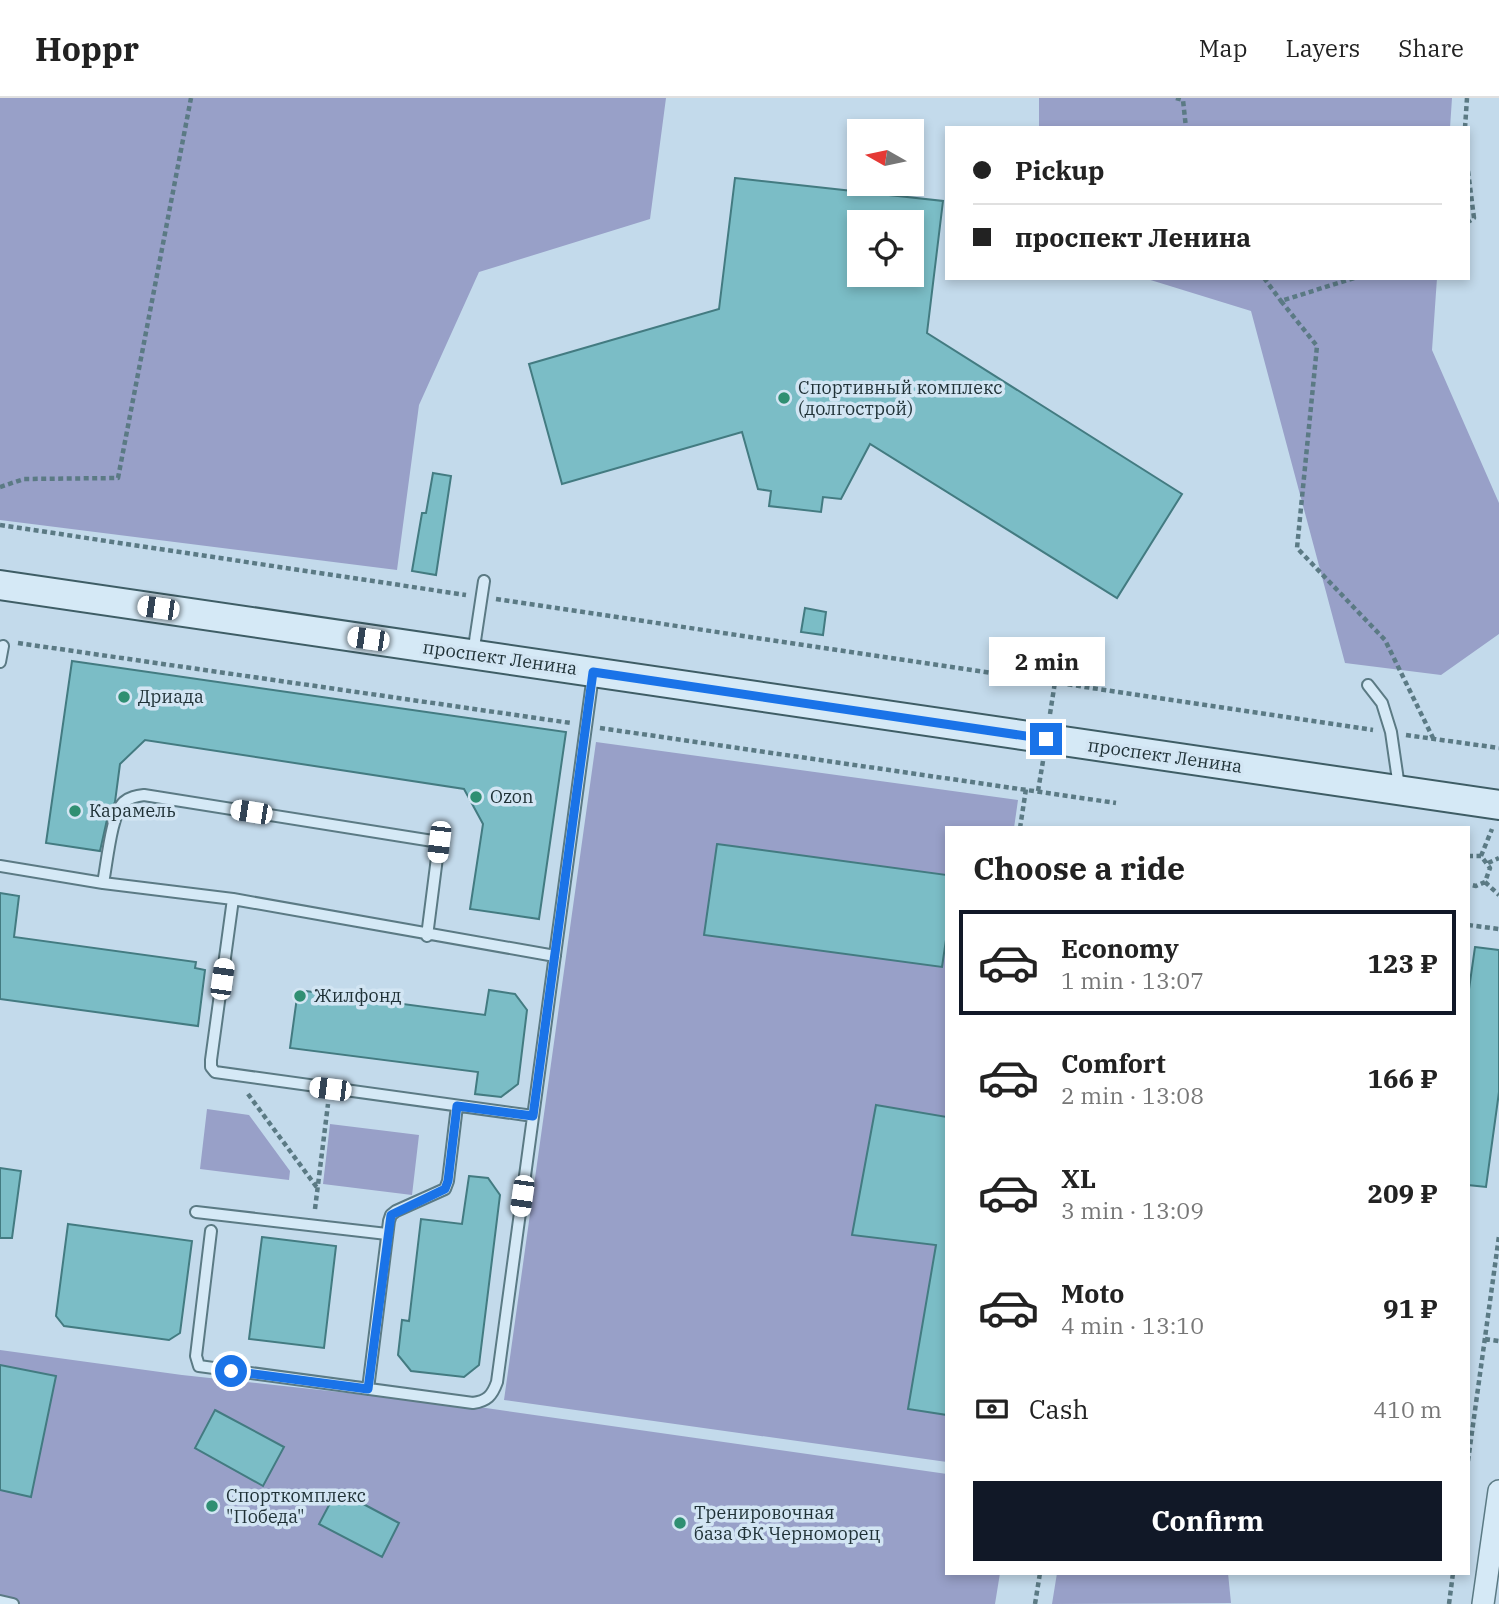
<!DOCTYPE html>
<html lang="en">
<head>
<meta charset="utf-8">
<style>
	body { margin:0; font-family:"IBM Plex Serif",serif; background:#f6f6f6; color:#222; height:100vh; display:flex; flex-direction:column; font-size:26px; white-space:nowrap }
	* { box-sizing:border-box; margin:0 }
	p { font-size:23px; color:#767676 }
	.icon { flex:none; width:38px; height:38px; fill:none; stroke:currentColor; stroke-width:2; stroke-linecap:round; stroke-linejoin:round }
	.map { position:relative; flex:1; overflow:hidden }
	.sheet { position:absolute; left:945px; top:728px; width:525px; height:749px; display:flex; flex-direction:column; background:#fff; border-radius:0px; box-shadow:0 4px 10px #0003 }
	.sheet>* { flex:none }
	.top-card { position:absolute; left:945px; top:28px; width:525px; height:154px; border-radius:0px; box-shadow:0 4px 10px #0003; display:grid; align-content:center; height:154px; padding:0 28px; background:#fff }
	.needle { width:46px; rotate:279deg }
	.fabs { position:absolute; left:847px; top:21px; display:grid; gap:14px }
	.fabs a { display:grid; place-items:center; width:77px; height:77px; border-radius:0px; background:#fff; box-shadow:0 4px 10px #0003; font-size:35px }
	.end { position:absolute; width:32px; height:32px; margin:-16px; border:9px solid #1a73e8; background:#fff; box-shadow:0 0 0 4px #fff }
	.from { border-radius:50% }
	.bubble { position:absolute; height:49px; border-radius:0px; background:#fff; box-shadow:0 4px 10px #0003; font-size:23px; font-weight:700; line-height:49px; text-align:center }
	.car { position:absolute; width:21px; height:42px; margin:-21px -10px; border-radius:9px; box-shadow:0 0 5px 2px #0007; background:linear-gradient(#fff 24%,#345 0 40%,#fff 0 76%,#345 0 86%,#fff 0) }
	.top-card b { display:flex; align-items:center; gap:24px; height:66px; font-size:26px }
	.top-card b+b { border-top:2px solid #e0e0e0 }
	.top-card i { width:18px; height:18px; background:#222 }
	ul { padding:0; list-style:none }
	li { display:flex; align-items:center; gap:21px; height:105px; margin:0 14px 10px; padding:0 14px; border:4px solid transparent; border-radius:0px }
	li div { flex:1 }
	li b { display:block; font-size:26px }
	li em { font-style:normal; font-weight:700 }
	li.current { border-color:#111827 }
	li>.icon { width:63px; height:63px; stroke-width:1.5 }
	h2 { padding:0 28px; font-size:32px; line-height:84px }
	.pay { display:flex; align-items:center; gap:18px; height:77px; padding:0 28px; font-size:26px }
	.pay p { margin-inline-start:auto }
	.action { display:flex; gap:14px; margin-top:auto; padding:14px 28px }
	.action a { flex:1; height:80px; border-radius:0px; background:#111827; color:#fff; font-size:28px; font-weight:700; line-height:80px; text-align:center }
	header { display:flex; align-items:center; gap:42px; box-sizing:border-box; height:98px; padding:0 35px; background:#fff; border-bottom:2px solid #e0e0e0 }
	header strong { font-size:33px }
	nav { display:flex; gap:38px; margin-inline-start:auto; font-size:24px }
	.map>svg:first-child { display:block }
	.green { fill:#98a0c8 }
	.building { fill:#7bbdc6; stroke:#437b81; stroke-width:2; fill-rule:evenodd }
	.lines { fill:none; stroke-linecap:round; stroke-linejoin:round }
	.lane-casing { stroke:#5b7a84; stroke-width:14 }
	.street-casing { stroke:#5b7a84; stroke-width:24 }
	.secondary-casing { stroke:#3e5d65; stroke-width:32 }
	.path { stroke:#5b7a84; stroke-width:4.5; stroke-dasharray:5 3.5; stroke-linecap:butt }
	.lane { stroke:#d5e9f6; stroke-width:10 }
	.street { stroke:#d5e9f6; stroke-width:21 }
	.secondary { stroke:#d5e9f6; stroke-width:28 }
	.route { stroke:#1a73e8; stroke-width:9 }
	.poi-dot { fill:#2f8f72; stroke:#d2e5f3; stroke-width:2.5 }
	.labels { text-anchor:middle; stroke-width:7; stroke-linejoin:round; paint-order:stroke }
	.poi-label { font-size:18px; fill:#1e3035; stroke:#d2e5f3; text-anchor:start }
	.street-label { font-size:18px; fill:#1e3035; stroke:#d2e5f3 }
</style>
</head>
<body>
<header>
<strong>Hoppr</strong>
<nav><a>Map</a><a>Layers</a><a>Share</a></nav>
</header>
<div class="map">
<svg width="1499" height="1506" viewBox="0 0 1499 1506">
	<rect width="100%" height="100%" fill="#c3daeb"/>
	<!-- green -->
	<path class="green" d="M0 0H666L650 121 479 174 419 307 397 472 0 422Z
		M1039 0H1452L1450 30H1039Z
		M1144 180H1437L1432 252 1499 405V536L1441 577 1345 565 1251 213Z
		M596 644 1018 702 1014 730H947V1364L504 1302Z
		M207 1011 249 1017 290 1073 289 1082 200 1071Z
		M330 1026 419 1037 412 1097 323 1086Z
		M0 1252 182 1277 486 1310 947 1376V1475H1000L995 1506H0Z
		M1057 1475H1228L1231 1505 1052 1506Z"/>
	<!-- building -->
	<path class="building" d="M735 80 943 103 927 235 1182 396 1117 500 870 346 841 401 823 399 821 414 769 408 771 393 758 391 742 334 562 386 529 266 719 211ZM859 124H912V177H859Z
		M433 375 451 378 436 477 412 473 422 415H426Z
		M805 510 826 514 823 537 801 534Z
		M72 563 566 634 539 821 470 811 483 726 464 691 145 642 120 666 115 704 108 717 100 753 46 745Z
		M717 746 947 777V835L942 869 704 837Z
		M0 795 19 798 14 839 196 864 195 870 205 872 198 928 0 901Z
		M1475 849 1499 852V994L1486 1089 1468 1087V898Z
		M298 892 485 917 489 892 515 896 527 912 518 986 501 999 475 996 478 974 290 950Z
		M876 1007 947 1019V1317L908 1311 936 1147 852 1137Z
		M0 1070 21 1073 12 1140H0Z
		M469 1078 488 1080 500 1097 479 1267 464 1279 411 1273 398 1257 402 1222 409 1223 421 1121 462 1126Z
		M68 1126 192 1143 180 1235 169 1242 64 1228 56 1218Z
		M262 1139 336 1148 324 1250 249 1241Z
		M0 1267 56 1278 31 1399 0 1392Z
		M215 1312 284 1349 263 1388 195 1350Z
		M337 1392 399 1425 382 1459 319 1426Z"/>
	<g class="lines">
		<!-- lane casing -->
		<g class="lane-casing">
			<path id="lane" d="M473 556 484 483
				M0 564 3 548
				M1368 587 1382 605 1391 634 1399 689
				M0 768 103 785C107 766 111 716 124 704 130 699 136 698 144 697L439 744 427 838
				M103 785 233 801 555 858
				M233 801 211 962V969L215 974 533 1018
				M196 1114 387 1136
				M211 1133 196 1258 199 1268 473 1305C487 1303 492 1298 497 1284L593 577
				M368 1291 389 1123 391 1117 396 1113 445 1091 448 1083 457 1008
				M0 1503 13 1506"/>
		</g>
		<!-- street casing -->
		<g class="street-casing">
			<path id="street" d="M1483 1506 1499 1393"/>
		</g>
		<!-- secondary casing -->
		<g class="secondary-casing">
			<path id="secondary" d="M0 487 1499 707"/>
		</g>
		<!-- path -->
		<path class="path" d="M1176 0 1183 2 1186 30
			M1465 30 1467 0
			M1468 73 1474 120 1468 124
			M1264 180 1281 203
			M1354 180 1281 203 1317 248 1297 450 1385 542 1433 640
			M0 389 24 381 118 380 191 0
			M0 427 466 497
			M496 501 1373 632
			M18 545 571 625
			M1050 616 1055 584
			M600 630 1116 705
			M1406 637 1499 650
			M1038 693 1043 663
			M1020 730 1026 691
			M1468 758H1481L1490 770 1485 784 1476 788 1468 786
			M1481 758 1492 731
			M1488 765 1499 760
			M1485 784 1499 797
			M1468 827 1499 831
			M248 996 318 1091
			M315 1111 328 1006
			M1485 1241 1499 1243
			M1468 1363 1499 1138
			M1035 1506 1040 1475
			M1449 1506 1453 1475"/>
		<!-- lane -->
		<use href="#lane" class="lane"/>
		<!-- street -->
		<use href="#street" class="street"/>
		<!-- secondary -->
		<use href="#secondary" class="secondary"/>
	</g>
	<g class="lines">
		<!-- route -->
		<path class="route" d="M231 1273 368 1291 391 1117 445 1091 448 1083 457 1008 533 1018 593 574 1046 641"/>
	</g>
	<!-- markers -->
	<g class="poi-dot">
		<circle cx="784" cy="300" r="7"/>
		<circle cx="124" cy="599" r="7"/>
		<circle cx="476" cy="699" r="7"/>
		<circle cx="75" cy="713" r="7"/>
		<circle cx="300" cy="898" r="7"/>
		<circle cx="212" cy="1408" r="7"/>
		<circle cx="680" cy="1425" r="7"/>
	</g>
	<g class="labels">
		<!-- poi labels -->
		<g class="poi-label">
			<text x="798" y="296">Спортивный комплекс<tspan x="798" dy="21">(долгострой)</tspan></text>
			<text x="138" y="605">Дриада</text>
			<text x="490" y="705">Ozon</text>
			<text x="89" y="719">Карамель</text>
			<text x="314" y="904">Жилфонд</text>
			<text x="226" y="1404">Спорткомплекс<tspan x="226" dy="21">"Победа"</tspan></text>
			<text x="694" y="1421">Тренировочная<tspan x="694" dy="21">база ФК Черноморец</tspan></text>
		</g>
		<!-- street labels -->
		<g class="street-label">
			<text transform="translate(500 560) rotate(8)" y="6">проспект Ленина</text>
			<text transform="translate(1165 658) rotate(8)" y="6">проспект Ленина</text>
		</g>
	</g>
</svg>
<div class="fabs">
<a><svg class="needle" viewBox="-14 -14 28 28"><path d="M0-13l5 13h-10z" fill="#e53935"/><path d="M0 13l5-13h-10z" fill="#767676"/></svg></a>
<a><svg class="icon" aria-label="locate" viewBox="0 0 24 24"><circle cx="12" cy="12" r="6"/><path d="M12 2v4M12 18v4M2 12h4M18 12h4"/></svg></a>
</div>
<i class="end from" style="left:231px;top:1273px"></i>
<i class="end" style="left:1046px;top:641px"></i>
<div class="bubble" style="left:989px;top:539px;width:116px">2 min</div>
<i class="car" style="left:158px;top:510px;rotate:278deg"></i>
<i class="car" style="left:368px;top:541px;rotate:278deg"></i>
<i class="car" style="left:251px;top:714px;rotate:279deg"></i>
<i class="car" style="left:439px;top:744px;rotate:187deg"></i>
<i class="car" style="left:222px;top:881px;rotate:8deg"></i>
<i class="car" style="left:330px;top:991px;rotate:277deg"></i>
<i class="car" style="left:522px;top:1098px;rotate:188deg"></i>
<div class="top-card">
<b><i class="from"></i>Pickup</b>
<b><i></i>проспект Ленина</b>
</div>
<section class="sheet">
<h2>Choose a ride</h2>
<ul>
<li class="current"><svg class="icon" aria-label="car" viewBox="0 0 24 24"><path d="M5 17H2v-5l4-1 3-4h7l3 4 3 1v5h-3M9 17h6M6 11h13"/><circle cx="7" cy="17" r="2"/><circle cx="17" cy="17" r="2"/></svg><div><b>Economy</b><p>1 min · 13:07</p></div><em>123 ₽</em></li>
<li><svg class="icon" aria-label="car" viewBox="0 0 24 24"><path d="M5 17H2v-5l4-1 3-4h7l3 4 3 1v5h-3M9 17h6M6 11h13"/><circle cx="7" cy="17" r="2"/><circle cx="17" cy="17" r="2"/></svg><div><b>Comfort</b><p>2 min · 13:08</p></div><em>166 ₽</em></li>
<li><svg class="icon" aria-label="car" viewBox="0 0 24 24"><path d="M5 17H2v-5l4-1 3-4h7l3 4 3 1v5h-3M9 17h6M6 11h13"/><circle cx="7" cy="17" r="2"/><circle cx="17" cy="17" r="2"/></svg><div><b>XL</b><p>3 min · 13:09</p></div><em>209 ₽</em></li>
<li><svg class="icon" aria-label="car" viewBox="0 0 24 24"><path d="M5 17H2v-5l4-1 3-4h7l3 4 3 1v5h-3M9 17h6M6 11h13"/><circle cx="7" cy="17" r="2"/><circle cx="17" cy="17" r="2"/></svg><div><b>Moto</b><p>4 min · 13:10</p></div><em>91 ₽</em></li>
</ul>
<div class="pay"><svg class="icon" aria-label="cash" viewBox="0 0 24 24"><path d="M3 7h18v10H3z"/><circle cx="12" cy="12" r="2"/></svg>Cash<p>410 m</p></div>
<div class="action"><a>Confirm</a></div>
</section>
</div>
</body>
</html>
